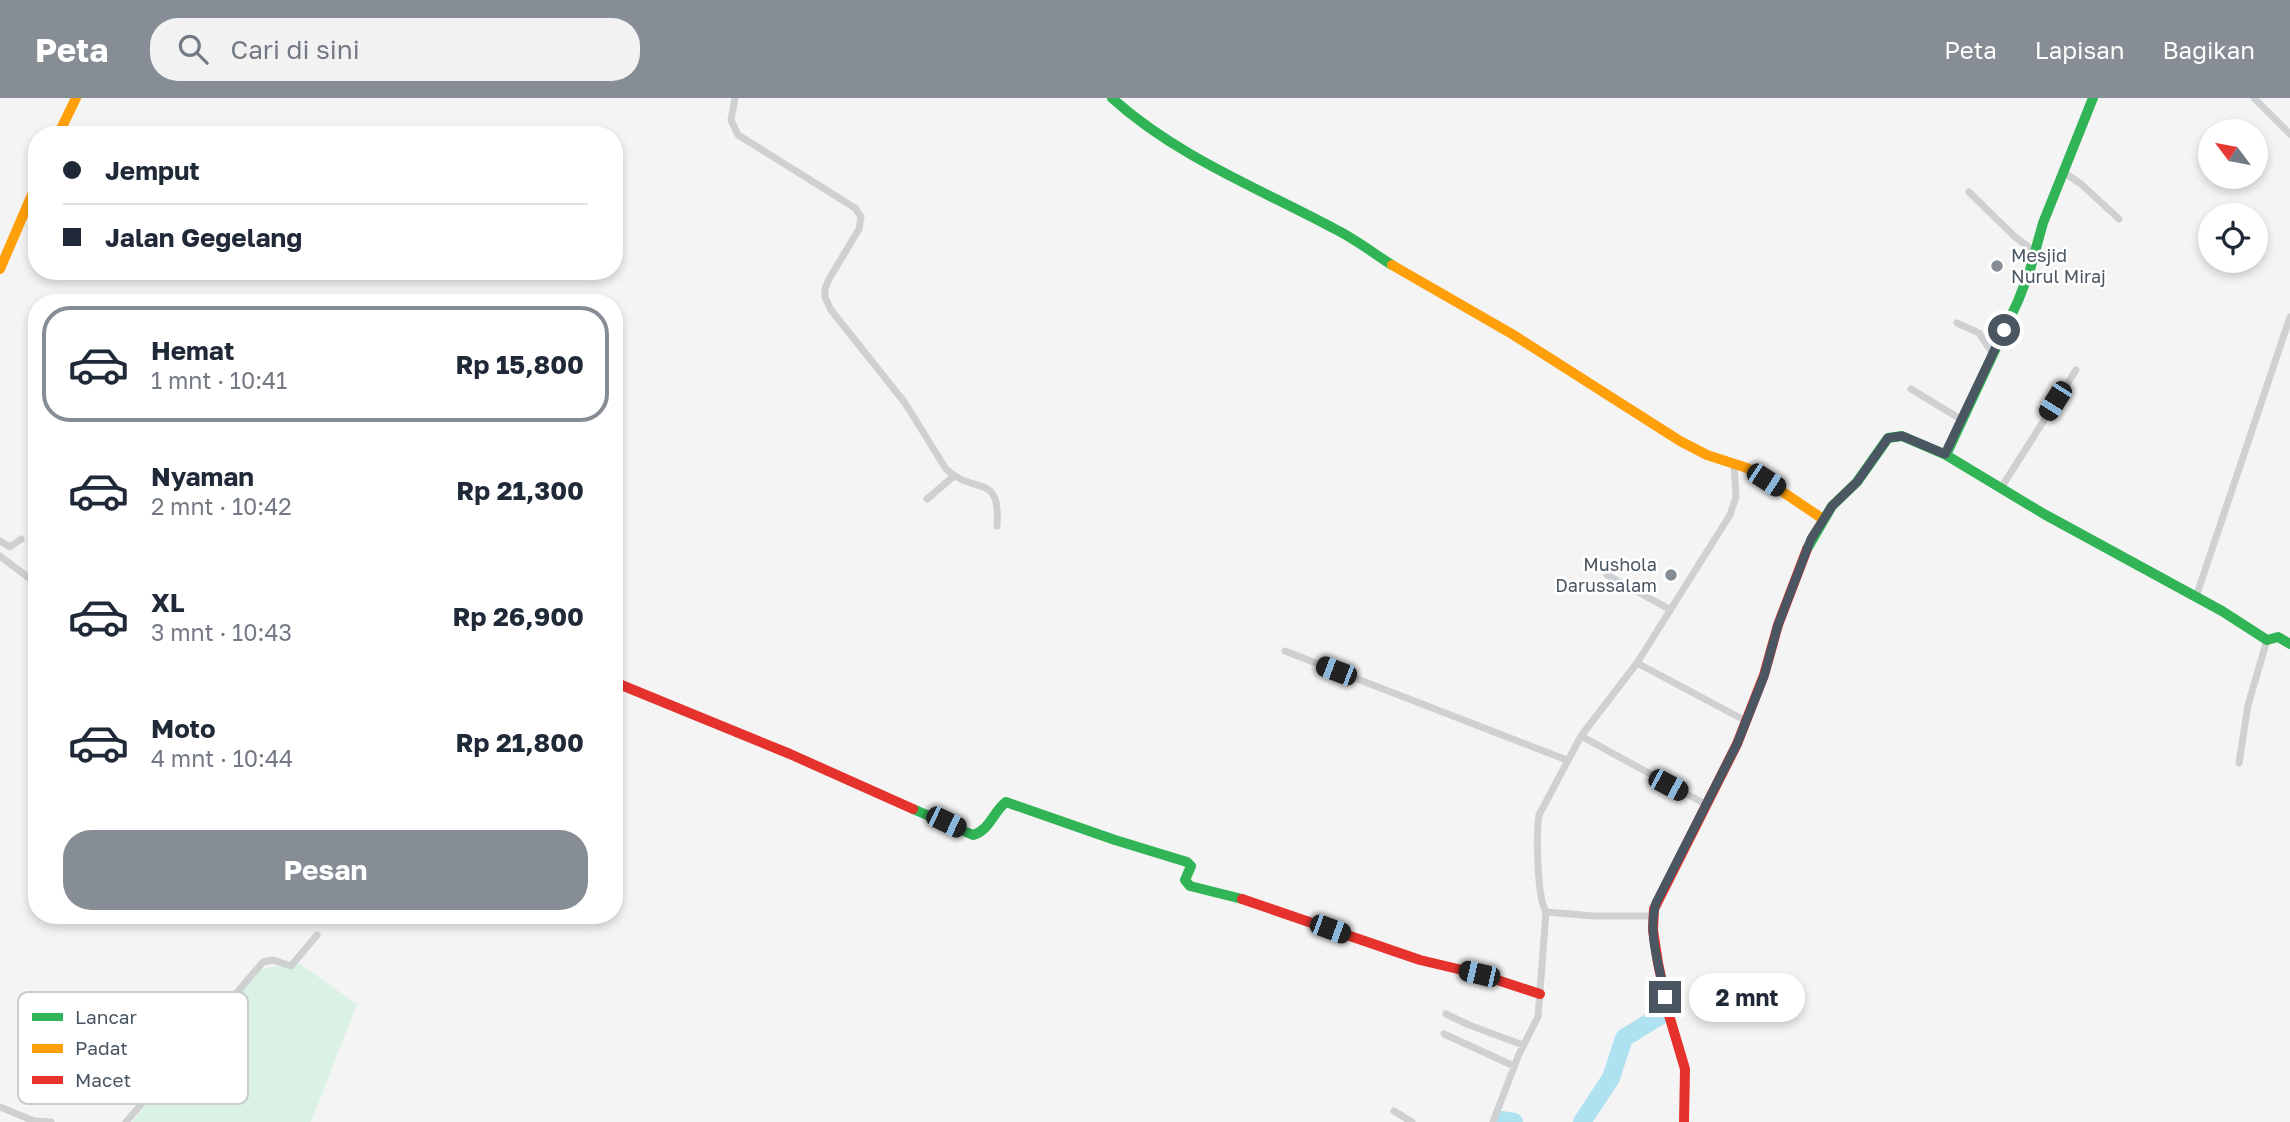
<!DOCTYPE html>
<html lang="id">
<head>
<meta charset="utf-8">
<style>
	body { margin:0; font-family:"Golos Text",sans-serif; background:#f2f2f3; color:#1f2937; height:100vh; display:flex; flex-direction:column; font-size:26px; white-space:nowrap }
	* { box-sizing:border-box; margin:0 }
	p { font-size:23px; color:#747a83 }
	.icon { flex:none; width:38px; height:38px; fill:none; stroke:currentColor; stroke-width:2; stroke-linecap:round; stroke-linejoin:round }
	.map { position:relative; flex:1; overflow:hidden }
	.side { position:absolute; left:28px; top:196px; width:595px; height:630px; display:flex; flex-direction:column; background:#fff; border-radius:28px; box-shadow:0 4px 10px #0003 }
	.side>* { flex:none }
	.guide { position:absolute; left:28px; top:28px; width:595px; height:154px; border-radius:28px; box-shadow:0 4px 10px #0003; display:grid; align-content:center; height:154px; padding:0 35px; background:#fff }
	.needle { width:46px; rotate:302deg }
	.tools { position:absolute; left:2198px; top:21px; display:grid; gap:14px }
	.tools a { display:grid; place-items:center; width:70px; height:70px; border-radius:50%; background:#fff; box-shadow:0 4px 10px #0003; font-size:35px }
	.end { position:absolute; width:32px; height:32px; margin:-16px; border:9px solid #4a5661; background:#fff; box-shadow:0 0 0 4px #fff }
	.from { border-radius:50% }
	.bubble { position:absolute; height:49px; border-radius:24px; background:#fff; box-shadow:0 4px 10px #0003; font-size:23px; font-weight:700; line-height:49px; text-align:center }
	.car { position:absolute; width:21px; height:42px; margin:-21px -10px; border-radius:9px; box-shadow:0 0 5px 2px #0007; background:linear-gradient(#222 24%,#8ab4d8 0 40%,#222 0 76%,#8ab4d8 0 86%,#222 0) }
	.guide b { display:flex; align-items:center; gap:24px; height:66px; font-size:26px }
	.guide b+b { border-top:2px solid #e0e1e3 }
	.guide i { width:18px; height:18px; background:#1f2937 }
	ul { padding:12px 0 0; list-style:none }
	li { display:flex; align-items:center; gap:21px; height:116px; margin:0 14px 10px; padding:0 21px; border:4px solid transparent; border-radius:28px }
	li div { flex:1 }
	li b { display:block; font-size:26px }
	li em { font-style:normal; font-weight:700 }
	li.current { border-color:#868d94 }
	li>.icon { width:63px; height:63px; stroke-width:1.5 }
	.button { display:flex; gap:14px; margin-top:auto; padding:14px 35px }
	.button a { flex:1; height:80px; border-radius:28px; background:#868d94; color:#fff; font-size:28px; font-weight:700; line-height:80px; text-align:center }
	header { display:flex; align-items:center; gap:42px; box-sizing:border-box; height:98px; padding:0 35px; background:#868d94; color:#fff }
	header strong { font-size:33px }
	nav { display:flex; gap:38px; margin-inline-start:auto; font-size:24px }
	.search { width:490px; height:63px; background:#f2f2f3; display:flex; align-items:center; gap:18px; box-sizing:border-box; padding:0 24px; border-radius:28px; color:#747a83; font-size:26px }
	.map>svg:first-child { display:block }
	.green { fill:#d9f2e3 }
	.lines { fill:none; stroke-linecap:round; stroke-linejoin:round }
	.river { stroke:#aee2f0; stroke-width:18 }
	.street { stroke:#ced0d2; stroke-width:7 }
	.fast { stroke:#30b455; stroke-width:10 }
	.slow { stroke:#ff9f0a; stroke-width:10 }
	.jam { stroke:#e5322d; stroke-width:10 }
	.route { stroke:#4a5661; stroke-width:9 }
	.poi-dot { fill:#868d94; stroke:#fff; stroke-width:2.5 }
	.labels { text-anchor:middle; stroke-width:5; stroke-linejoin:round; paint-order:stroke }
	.poi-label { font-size:18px; fill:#4a5661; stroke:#fff; text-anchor:start }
	.key { fill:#fff; stroke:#c9ccd0; stroke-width:2 }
	.key-label { font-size:19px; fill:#4a5661 }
</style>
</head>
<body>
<header>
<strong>Peta</strong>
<div class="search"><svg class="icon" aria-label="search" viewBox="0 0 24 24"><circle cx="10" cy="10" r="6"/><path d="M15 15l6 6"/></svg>Cari di sini</div>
<nav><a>Peta</a><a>Lapisan</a><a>Bagikan</a></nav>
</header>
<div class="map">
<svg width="2290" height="1024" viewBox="0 0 2290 1024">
	<rect width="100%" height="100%" fill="#f4f4f4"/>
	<!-- green -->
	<path class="green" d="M298 865 357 906 311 1024H132L261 871Z"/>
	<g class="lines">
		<!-- river -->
		<path class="river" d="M1500 1024 1501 1022 1514 1024
			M1582 1024 1611 980 1624 940 1663 916"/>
		<!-- street -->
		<path class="street" d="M735 0 731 22 738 37 855 110 861 119 859 131 829 181 825 191V199L831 212 905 305 946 371C974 398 1001 373 997 428
			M2254 0 2290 36
			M2065 75 2081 86 2119 121
			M1969 94 2014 138 2035 154
			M1957 225 1979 235 1993 256
			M1911 291 1962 322
			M2001 390 2076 272
			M927 401 954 378
			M0 443 10 449 21 441
			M0 458 37 486
			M1607 477 1669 511
			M2196 499 2290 219
			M1285 553 1567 662
			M1637 565 1746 623
			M1581 638 1707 707
			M2239 665 2248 607 2267 542
			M1546 814 1594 818H1653
			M1446 916 1469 927 1523 947
			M1444 936 1514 968
			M0 1009 34 1023 51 1024
			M1394 1013 1412 1024
			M126 1024 263 864 273 862 291 868 317 837
			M1493 1024 1519 956 1538 919 1546 814C1537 799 1536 736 1539 717L1581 638 1637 565 1730 417 1736 399 1734 365"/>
		<!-- fast -->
		<path class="fast" d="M1112 0C1176 58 1258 90 1333 130 1354 140 1373 155 1392 167
			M1946 357 2018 203 2030 172 2043 125 2093 0
			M1807 451 1832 408 1857 384 1888 340 1902 338 1946 357 2044 416 2222 513 2267 542 2278 539 2290 546
			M913 711 973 737C990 732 993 714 1006 704L1115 742 1187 764 1191 768 1185 782 1190 788 1242 801"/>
		<!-- slow -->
		<path class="slow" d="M58 37 76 0
			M1392 167 1512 236 1680 343 1707 357 1747 370 1823 421
			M0 171 37 85"/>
		<!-- jam -->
		<path class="jam" d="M614 584 790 656 913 711
			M1242 801 1420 862 1479 876 1540 896
			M1684 1024 1685 971 1669 917 1658 865 1653 832 1654 811 1737 646 1764 577 1778 527 1807 451"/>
	</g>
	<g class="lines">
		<!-- route -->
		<path class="route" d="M1665 899C1660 869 1647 835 1656 805L1737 646 1764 578 1778 527 1811 441 1832 408 1857 384 1888 340 1902 338 1945 356 2004 232"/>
	</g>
	<!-- markers -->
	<g class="poi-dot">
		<circle cx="1997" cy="168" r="7"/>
		<circle cx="1671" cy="477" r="7"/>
	</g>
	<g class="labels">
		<!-- poi labels -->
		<g class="poi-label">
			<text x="2011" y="164">Mesjid<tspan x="2011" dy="21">Nurul Miraj</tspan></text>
			<text x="1657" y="473" text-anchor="end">Mushola<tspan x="1657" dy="21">Darussalam</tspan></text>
		</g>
	</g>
	<!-- legend -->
	<rect x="18" y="894" width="230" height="112" rx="10" class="key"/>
	<rect x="32" y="915" width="31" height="8" fill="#30b455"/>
	<rect x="32" y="946" width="31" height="9" fill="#ff9f0a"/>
	<rect x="32" y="978" width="31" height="8" fill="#e5322d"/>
	<g class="key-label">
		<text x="75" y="926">Lancar</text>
		<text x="75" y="957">Padat</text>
		<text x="75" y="989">Macet</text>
	</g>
</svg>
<div class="tools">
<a><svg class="needle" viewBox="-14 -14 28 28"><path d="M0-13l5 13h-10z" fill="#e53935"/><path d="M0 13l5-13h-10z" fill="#747a83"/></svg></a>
<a><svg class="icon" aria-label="locate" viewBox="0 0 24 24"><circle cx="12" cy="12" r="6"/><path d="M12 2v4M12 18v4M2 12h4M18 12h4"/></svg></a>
</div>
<i class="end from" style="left:2004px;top:232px"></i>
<i class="end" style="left:1665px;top:899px"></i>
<div class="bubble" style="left:1689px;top:875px;width:116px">2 mnt</div>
<i class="car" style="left:2055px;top:303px;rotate:212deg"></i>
<i class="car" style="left:1766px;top:382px;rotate:123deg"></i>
<i class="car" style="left:1336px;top:573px;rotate:291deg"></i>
<i class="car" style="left:1668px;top:687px;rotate:118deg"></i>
<i class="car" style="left:946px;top:724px;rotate:116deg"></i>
<i class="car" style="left:1330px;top:831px;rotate:110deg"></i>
<i class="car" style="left:1479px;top:876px;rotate:283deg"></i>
<div class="guide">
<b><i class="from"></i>Jemput</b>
<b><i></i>Jalan Gegelang</b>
</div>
<section class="side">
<ul>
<li class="current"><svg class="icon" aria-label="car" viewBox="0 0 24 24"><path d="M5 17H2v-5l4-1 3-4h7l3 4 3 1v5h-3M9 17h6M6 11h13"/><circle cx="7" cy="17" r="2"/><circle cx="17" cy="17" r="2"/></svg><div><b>Hemat</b><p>1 mnt · 10:41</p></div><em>Rp 15,800</em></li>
<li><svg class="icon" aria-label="car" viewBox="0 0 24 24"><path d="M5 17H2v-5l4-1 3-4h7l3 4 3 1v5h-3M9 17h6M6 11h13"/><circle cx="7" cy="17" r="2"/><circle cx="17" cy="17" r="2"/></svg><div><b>Nyaman</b><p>2 mnt · 10:42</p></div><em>Rp 21,300</em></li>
<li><svg class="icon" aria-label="car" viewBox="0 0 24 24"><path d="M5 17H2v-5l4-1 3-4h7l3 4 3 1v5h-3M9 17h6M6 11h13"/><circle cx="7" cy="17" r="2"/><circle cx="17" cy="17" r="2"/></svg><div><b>XL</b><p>3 mnt · 10:43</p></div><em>Rp 26,900</em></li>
<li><svg class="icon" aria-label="car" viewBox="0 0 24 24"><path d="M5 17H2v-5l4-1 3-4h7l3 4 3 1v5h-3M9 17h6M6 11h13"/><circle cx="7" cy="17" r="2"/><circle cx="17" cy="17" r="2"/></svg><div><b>Moto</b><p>4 mnt · 10:44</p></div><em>Rp 21,800</em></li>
</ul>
<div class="button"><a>Pesan</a></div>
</section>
</div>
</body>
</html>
